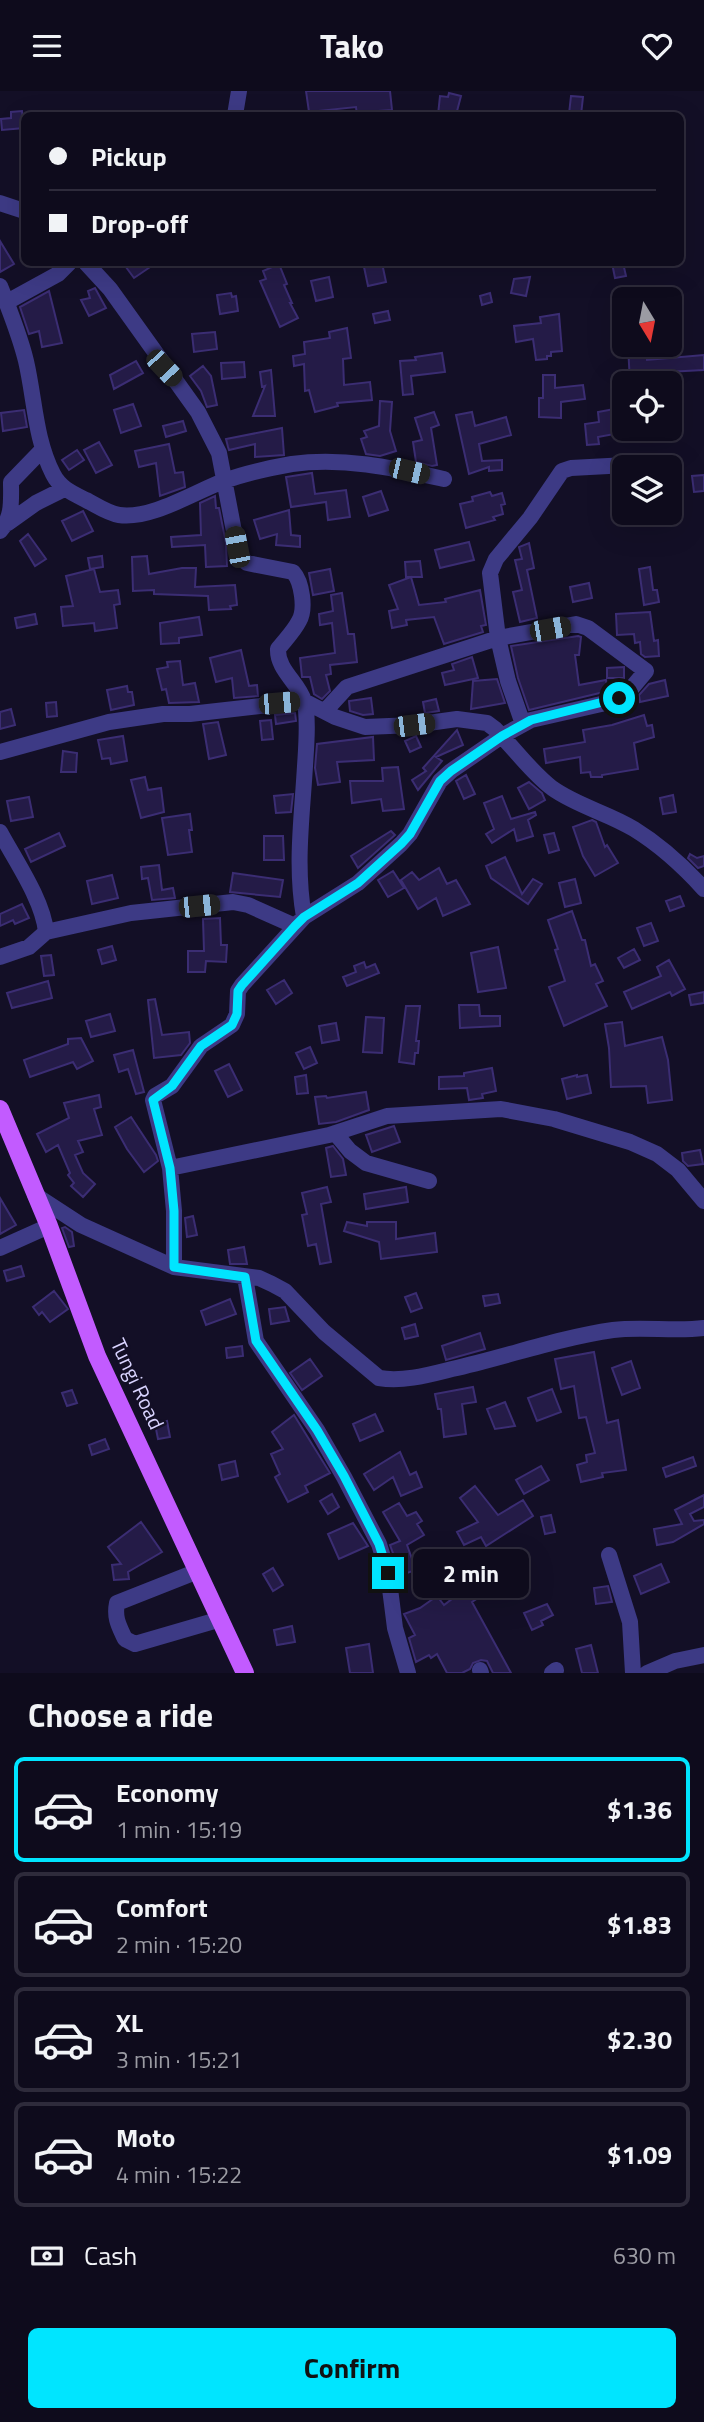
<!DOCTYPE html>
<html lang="en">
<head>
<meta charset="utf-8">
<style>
	body { margin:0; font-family:"Titillium Web",sans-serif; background:#171425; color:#f1f3f6; height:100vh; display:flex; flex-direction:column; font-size:26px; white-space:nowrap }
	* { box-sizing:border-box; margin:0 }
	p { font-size:23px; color:#9b9ba3 }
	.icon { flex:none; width:38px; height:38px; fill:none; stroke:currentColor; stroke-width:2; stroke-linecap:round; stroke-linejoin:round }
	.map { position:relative; height:1582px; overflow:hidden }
	.sheet { display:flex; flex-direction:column; background:#0e0b1c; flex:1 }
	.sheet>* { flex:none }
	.top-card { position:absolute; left:21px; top:21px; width:663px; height:154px; border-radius:10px; box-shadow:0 7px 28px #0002,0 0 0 2px #2e2b3b; display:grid; align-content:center; height:154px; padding:0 28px; background:#0e0b1c }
	.needle { width:46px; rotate:170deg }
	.buttons { position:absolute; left:612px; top:196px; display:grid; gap:14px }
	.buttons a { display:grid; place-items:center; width:70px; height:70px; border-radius:10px; background:#0e0b1c; box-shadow:0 7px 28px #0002,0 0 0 2px #2e2b3b; font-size:35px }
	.end { position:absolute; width:32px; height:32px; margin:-16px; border:9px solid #00e5ff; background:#111; box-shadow:0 0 0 4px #111 }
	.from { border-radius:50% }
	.bubble { position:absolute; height:49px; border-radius:10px; background:#0e0b1c; box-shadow:0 7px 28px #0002,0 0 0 2px #2e2b3b; font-size:23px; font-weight:700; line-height:49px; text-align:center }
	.car { position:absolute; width:21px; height:42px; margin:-21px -10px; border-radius:9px; box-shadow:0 0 5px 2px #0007; background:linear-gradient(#222 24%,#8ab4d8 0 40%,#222 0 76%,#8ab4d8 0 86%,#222 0) }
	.top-card b { display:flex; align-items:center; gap:24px; height:66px; font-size:26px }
	.top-card b+b { border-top:2px solid #2e2b3b }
	.top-card i { width:18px; height:18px; background:#f1f3f6 }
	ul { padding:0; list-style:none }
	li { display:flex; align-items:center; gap:21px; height:105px; margin:0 14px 10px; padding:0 14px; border:4px solid #2e2b3b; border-radius:10px }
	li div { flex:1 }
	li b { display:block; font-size:26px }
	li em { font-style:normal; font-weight:700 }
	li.selected { border-color:#00e5ff }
	li>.icon { width:63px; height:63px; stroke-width:1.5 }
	h2 { padding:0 28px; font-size:32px; line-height:84px }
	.pay { display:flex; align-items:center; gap:18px; height:77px; padding:0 28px; font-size:26px }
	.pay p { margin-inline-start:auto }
	.primary-button { display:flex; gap:14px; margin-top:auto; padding:14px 28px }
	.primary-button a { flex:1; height:80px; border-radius:10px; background:#00e5ff; color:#111; font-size:28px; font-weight:700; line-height:80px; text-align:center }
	header { display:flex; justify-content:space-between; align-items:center; height:91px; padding:0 28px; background:#0e0b1c; font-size:32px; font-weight:700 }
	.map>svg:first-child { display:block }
	.building { fill:#241b47; stroke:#3b2d73; stroke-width:2 }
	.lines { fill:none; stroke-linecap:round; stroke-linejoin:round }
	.minor { stroke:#3d3a85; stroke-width:16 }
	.major { stroke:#c25bff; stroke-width:18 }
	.route { stroke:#00e5ff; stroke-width:9 }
	.labels { text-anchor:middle; stroke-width:5; stroke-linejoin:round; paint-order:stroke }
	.street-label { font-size:21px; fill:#d9d4ff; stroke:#130f26 }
</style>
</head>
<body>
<header><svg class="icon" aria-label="menu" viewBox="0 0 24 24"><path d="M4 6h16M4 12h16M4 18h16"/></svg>Tako<svg class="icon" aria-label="heart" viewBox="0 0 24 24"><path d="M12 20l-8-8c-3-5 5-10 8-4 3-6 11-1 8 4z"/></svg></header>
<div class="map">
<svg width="704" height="1582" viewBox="0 0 704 1582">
	<rect width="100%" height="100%" fill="#130f26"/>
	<!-- building -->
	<path class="building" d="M306 0H390L392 19 379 20V24H357L356 16 309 21Z
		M449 2 461 5 456 24H438L440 5 448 6Z
		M571 5 583 6 581 24 569 23Z
		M22 20 24 37 2 39 1 28 11 27V21Z
		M0 150 14 173 0 181Z
		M123 172H156L134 187Z
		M382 172 386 191 368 195 364 176Z
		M612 172H623L626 185 615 187Z
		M279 173 287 193 284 194 292 212H290L298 227 280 236 260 190 266 188 263 180Z
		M329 186 333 206 316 210 311 190Z
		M530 186 526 205 511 202 514 188Z
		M95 197 106 217 89 225 81 209 90 207 88 200Z
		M49 200 62 252 42 256 39 240 29 243 20 216Z
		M231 202 232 206 236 205 238 220 220 223 217 204Z
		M490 202 492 211 482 214 480 205Z
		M388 220 390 229 375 232 373 223Z
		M559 223 562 260 551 261V265H547V268L536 269 533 248 516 251 514 235 541 232 540 226Z
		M347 237 351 267 343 268 344 294 370 291 372 309 337 312 338 315 315 321 309 299 305 300 304 273 294 275 293 265 305 263 304 251 330 247 329 241Z
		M215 241 217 258 194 261 192 243Z
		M628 254H645L647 269 704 264V279L648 282 650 292H630Z
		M442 262 445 281 411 285 413 303 403 304 400 270 416 269 415 266Z
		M136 270 143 282 114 298 110 284Z
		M244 271 245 286 222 288 221 272Z
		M203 275 211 285 217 314 207 316 201 300 190 285Z
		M271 279 275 325H253L265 295 262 296 260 281Z
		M543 284H555V297L583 294 585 308 561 311V327L539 326V307H543Z
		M380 310 392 311 390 340 396 360 380 365 366 363 361 348 367 346 364 340 379 335Z
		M133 313 141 335 121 342 114 319Z
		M625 316V341L598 346 599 353 587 354 585 333 599 331 598 321Z
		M24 319 27 336 3 340 1 322Z
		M434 321 439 334 431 337 437 374 432 375 416 371 413 351 422 349 415 327Z
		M472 321 475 335 506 326 511 344 479 353 482 370 502 369V379L489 380V376L469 383 456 324Z
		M183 330 186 340 166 346 163 335Z
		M282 337 284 364 255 366V353L229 359 228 356 226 348Z
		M99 351 112 374 96 382 84 359Z
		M169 353 175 382 183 381 185 396 160 405 156 372 139 376 135 360Z
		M77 359 84 369 69 379 62 369Z
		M312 382 315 403 346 399 350 426 328 429 326 411 291 416 286 386Z
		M704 384V400L694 401 692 385Z
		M381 400 388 419 369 425 363 406Z
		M490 401 492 405 502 402 505 413 501 414 503 423 493 426 495 429 466 437 460 413 473 410 472 406Z
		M215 405 216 417H219L226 452 227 475 206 476 205 454 172 456 171 446 201 444 200 412Z
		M289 419 291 444 300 445V456L276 454 277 443 260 448 254 429Z
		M83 420 93 440 72 450 62 430Z
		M28 443 46 468 35 475 20 450Z
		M469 451 474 469 440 477 435 459Z
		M529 452 534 477 527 479 537 527 520 531 513 501 522 499 515 469 522 468 519 456Z
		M102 465 103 476 90 478 88 467Z
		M147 465 149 483 182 477H196L195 496 235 494 237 514 230 515 231 518 209 519 208 505 154 503V499L133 500 132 466Z
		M420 470 422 486H406L405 471Z
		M650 476 653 499H657L659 511 644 514 639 478Z
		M94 478 100 501 118 499 120 513 114 514 117 537 95 540 94 532 63 535 61 516 73 515 66 485Z
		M330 478 334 500 313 504 309 482Z
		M411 486 419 514 446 511 445 508 480 499 486 534 481 535 483 541 444 553 434 526 406 529 407 534 392 537 389 520 398 518 389 494Z
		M589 492 592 507 573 511 570 496Z
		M342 502 348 543H354L357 571 330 574 331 583 326 584 330 600 322 608 314 603 310 586H302L300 567 335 562 332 532 320 534 319 523 333 520 331 504Z
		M650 521 654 550 658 549 659 565 645 566 641 563 640 551 635 552 634 543 617 544 616 523Z
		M35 523 37 533 17 537 15 527Z
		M199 526 202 544 179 547V552L161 553 160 532Z
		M578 545 581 546 579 564H575L579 594 606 589 608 600 529 619 518 587 511 555Z
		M241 559 249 595 257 594 258 605 234 607 232 587 216 591 210 567Z
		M472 566 478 587 445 594 442 582 454 579 452 573Z
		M180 570 183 594 195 592 199 611 169 612 166 598 162 599 157 578 168 576 167 571Z
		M624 576V587H607V577Z
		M497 588 505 612 471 618 473 590Z
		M665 589 668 605 640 611 639 604 649 593Z
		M127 595 128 601H132L134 614 111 619 107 599Z
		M371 607 373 623 363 624 350 620 349 610Z
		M436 608 439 620 425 622 423 611Z
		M56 611 57 625 47 626 46 612Z
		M11 618 15 634 0 638V621Z
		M295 622 296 630 276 633 275 624Z
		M644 624 647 635 652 634 654 646 634 652 638 678 602 684V686H591L590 681 581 682 580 666 546 672 544 658 585 651 583 639 612 634Z
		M271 629 273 648 262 649 260 630Z
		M218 631 226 664 209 668 203 633Z
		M457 639 463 654 436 666 442 670 418 699 412 689 426 680 423 677Z
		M123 645 127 670 111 673 110 667 102 668 98 649Z
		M416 645 421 656 410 661 405 650Z
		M373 646 374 669 337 671 340 691 318 694 315 677 317 653Z
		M63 660 77 662 76 681H61Z
		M398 676 404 718 383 720 381 708 352 712 350 690H383L382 677Z
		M466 684 475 703 464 708 456 690Z
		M145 686 148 699 161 697 164 721 141 727 131 689Z
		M529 691 542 702 545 709 529 718 518 697Z
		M293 703 291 721 276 722 274 705Z
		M673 704 676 721 663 723 660 707Z
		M502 705 511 728 535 721 536 724 528 729 533 745 517 750 514 738 492 752 486 743 494 738 484 712Z
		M29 706 33 726 11 730 7 710Z
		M190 723 192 739H189L192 761 168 764 162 727Z
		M592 729 596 731 605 756 607 754 618 772 595 785 583 765 573 736Z
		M391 740 395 744 358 777 351 765Z
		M59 742 65 755 31 771 25 758Z
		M554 742 559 759 549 762 544 744Z
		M264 745H283L284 769H264Z
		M690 763 697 767 704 765V775L698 777 688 767Z
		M505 766 522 803 533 788 542 793 528 813 491 787 486 775Z
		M159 774 162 799 173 797 175 807 152 809 148 787 142 788 141 776Z
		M439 777 447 793 456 789 470 813 443 825 436 807 418 818 401 789 412 781 419 789Z
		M393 780 404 797 388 806 378 789Z
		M233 782 283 789 280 806 230 801Z
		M112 784 118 807 92 813 87 790Z
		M575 788 581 812 565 816 559 792Z
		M680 805 684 815 670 820 666 810Z
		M22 813 29 827 15 833 13 829 0 835V823Z
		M572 820 582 849H585L591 875 595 873 603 890 596 893 607 915 564 935 549 896 565 890 555 859 558 858 548 829Z
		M220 827 221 854H227L226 871 206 870 205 881H188V860H204L203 828Z
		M651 832 658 850 644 855 637 837Z
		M112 855 116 869 102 873 98 859Z
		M498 856 506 897 478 901 471 862Z
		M634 858 640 869 624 877 618 867Z
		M51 864 54 884 44 885 41 865Z
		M669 869 685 898 672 905 670 901 632 918 624 901 661 885 657 876Z
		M364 871 366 877 375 873 379 882 347 895 343 886 356 881 354 875Z
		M284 889 292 902 276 913 267 899Z
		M48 890 52 907 12 917 7 902Z
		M704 901V912L691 914 689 904Z
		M155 908 162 944 189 941 190 952 181 964 154 967 148 909Z
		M459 914H479L480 925H500V935L460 937Z
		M406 915H420L416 950H419L418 962H415L414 973 399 971Z
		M110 923 115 940 91 946 86 930Z
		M366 926 384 927 382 962 363 961Z
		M622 931 625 955 662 946 668 969 672 1009 648 1012 646 995 611 996 609 957 605 933Z
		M336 932 339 949 322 952 319 935Z
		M81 947 93 970 77 978 73 971 30 986 24 969 68 953V948Z
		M310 956 317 972 304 978 296 962Z
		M133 959 144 1001 136 1003 128 978 119 981 114 964Z
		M229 973 242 999 228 1006 215 980Z
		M492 977 496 1000 482 1003 483 1007 469 1009 467 997 439 998V986L464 985V982Z
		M306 984 308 1002 297 1003 295 986Z
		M577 984V986L587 984 591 1002 567 1008 562 988Z
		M366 1001 369 1019 336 1031 319 1033 315 1006 326 1005 327 1007Z
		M99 1004 101 1016 94 1018 102 1044 78 1050 83 1061 75 1064 83 1082 95 1093 83 1106 71 1095 74 1092 68 1084 70 1082 58 1054 46 1061 37 1043 69 1027 64 1012Z
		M131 1026 156 1064 158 1070 144 1081 127 1058 115 1036Z
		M394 1035 400 1051 372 1061 366 1044Z
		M333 1055 343 1068 346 1084 331 1086 326 1057Z
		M700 1059 703 1073 688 1075 683 1070 682 1062Z
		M327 1096 331 1111 321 1113 331 1171 320 1173 316 1153 308 1155 302 1124 307 1123 302 1102Z
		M406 1096 408 1111 366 1118 364 1103Z
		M0 1107 16 1134 0 1143Z
		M193 1125 197 1144 187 1146 185 1127Z
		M347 1131 367 1135V1131H396V1148L435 1142 437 1161 381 1168 379 1151 344 1140Z
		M65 1136 72 1141 74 1155 69 1156 62 1137Z
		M244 1156 247 1173H230L228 1159Z
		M21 1175 24 1185 7 1190 4 1180Z
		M54 1200 68 1218 50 1231 42 1221 39 1224 33 1216Z
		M416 1202 422 1217 411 1221 405 1206Z
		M498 1203 500 1212 485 1215 483 1205Z
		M230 1208 236 1223 206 1234 201 1220Z
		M285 1216 289 1230 271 1233 269 1218Z
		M415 1233 418 1245 405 1248 402 1237Z
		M480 1242 485 1258 446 1269 442 1255Z
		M242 1255 243 1265 227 1267 226 1257Z
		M594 1261 607 1332 618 1329 626 1379 602 1382 603 1386 581 1391 577 1374 587 1371 586 1364 595 1362 586 1326 579 1327 574 1295 561 1298 555 1268Z
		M310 1268 322 1285 302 1299 290 1282Z
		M631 1270 640 1297 622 1304 612 1277Z
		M473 1296 476 1311 462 1313 466 1343 444 1346 441 1318H438L435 1303Z
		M552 1298 561 1321 537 1330 528 1307Z
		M72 1299 77 1312 67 1315 62 1302Z
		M505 1311 515 1335 495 1338 487 1318Z
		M375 1323 383 1340 360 1350 353 1333Z
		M294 1324 330 1382 305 1395 308 1401 288 1411 275 1386 280 1383 271 1363 283 1358 272 1341Z
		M167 1330 170 1346 158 1348 155 1333Z
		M105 1348 109 1358 92 1364 89 1354Z
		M400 1361 410 1384 416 1381 422 1396 401 1405 393 1386 374 1399 364 1383Z
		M693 1366 696 1375 666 1386 663 1377Z
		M235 1370 238 1385 222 1389 219 1374Z
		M541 1375 549 1389 524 1403 516 1389Z
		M475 1395 498 1424 523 1409 533 1425 486 1455 481 1446 464 1454 457 1441 478 1431 460 1407Z
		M332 1403 339 1416 328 1423 320 1410Z
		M704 1404V1416L690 1423 694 1430 704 1429V1433L673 1451 657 1454 654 1438 682 1433 675 1419Z
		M399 1412 407 1425 416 1421 422 1430 417 1433 424 1444 407 1454 416 1479 401 1484 390 1454 400 1450 383 1421Z
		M551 1424 555 1441 545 1443 541 1426Z
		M141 1431 162 1461 128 1481 129 1488 114 1489 112 1474 121 1473 108 1456Z
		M353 1432 368 1455 339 1468 328 1443Z
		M661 1473 669 1491 641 1503 634 1485Z
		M273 1477 283 1494 273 1500 263 1483Z
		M469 1495 478 1507 472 1511 511 1582H493L487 1570 481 1569 473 1572 470 1578 462 1582H447L437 1563 431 1567 429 1564 416 1571 409 1547 415 1544 404 1523 420 1517 437 1505 444 1514Z
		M608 1495 612 1511 596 1513 594 1497Z
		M547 1513 553 1524 541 1530 543 1534 532 1539 524 1522Z
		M292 1535 295 1551 277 1554 274 1539Z
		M369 1553 373 1582H350L346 1557Z
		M591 1554 598 1582H582L576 1558Z"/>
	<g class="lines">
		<!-- minor -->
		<path class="minor" d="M235 24 239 0
			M0 112 24 120
			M86 172 110 198 198 321 219 362 237 456 242 468 247 472 293 481C302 491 306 518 299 530 294 540 285 549 278 558 277 579 299 592 304 610 309 624 306 659 305 675 302 727 295 774 304 826
			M0 195C10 220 20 245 26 270 35 309 35 348 53 383 60 397 72 402 86 409 96 414 107 422 119 424 151 429 196 400 224 390 246 382 269 377 292 373 344 366 393 377 444 388
			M7 211 58 183 69 172
			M8 432 36 412 64 398
			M0 440C13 426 11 410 11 391L42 359
			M523 633 508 590 498 547 490 482 496 468 530 427 562 380 571 377 627 374
			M0 661 109 631 163 623H190L304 610 335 626 365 636 414 634 457 628 487 632 495 638C514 657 531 681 552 697 577 715 608 722 634 738 660 754 684 776 704 798
			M0 741C15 769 43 809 46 841L29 856 0 866
			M46 841 131 822 233 811 248 814 295 835
			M335 1042 350 1060 366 1072 429 1090
			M170 1077 329 1044 387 1025 501 1018 554 1028 630 1051 657 1063 678 1079 704 1110
			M35 1104 81 1134 174 1176 259 1187 272 1193 285 1200 324 1241 379 1287C403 1291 428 1284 452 1278 506 1266 558 1247 613 1239 643 1235 674 1241 704 1237
			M0 1157 49 1135
			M174 1176V1120L170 1077 153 1009 155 1005 172 995 201 955 232 934 237 923 238 900 242 894 304 826 358 792 401 753 410 743 440 690 451 680 502 645 531 629 610 611 625 605 646 580 588 537 576 533 498 547 347 596 325 620
			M245 1186 256 1250 317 1339 344 1386 379 1453 388 1482 395 1537 408 1582
			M609 1464 630 1531 633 1582
			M198 1480 117 1512C114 1527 119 1535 125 1548L135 1553 221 1528
			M480 1579 481 1582
			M552 1582 556 1579
			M647 1582 675 1570 704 1564"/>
		<!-- major -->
		<path class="major" d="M0 1018 49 1135 97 1265 245 1582"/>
	</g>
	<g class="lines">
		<!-- route -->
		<path class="route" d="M388 1482 379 1453 344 1385 317 1339 256 1250 245 1186 174 1176V1120L170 1077 153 1009 172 995 201 955 232 934 237 923 238 900 242 894 295 835 304 826 358 792 401 753 410 743 440 690 451 680 502 645 531 629 619 607"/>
	</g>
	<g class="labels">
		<!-- street labels -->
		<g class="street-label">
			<text transform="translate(137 1293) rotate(65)" y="7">Tungi Road</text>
		</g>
	</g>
</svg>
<div class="buttons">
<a><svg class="needle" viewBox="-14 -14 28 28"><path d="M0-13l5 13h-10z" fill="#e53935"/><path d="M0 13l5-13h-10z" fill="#9b9ba3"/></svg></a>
<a><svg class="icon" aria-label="locate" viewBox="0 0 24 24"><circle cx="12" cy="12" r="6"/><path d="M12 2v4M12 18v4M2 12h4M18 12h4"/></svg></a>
<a><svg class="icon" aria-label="layers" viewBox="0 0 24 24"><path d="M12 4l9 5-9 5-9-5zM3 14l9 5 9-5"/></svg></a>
</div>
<i class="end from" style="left:619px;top:607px"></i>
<i class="end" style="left:388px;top:1482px"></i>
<div class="bubble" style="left:413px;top:1458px;width:116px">2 min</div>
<i class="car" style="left:164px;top:277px;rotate:137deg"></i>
<i class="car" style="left:409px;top:380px;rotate:103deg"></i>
<i class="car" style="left:237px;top:456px;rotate:349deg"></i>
<i class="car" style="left:550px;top:538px;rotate:80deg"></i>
<i class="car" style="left:279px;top:612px;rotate:85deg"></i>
<i class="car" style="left:414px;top:634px;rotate:83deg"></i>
<i class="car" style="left:199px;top:815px;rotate:84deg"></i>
<div class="top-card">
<b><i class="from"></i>Pickup</b>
<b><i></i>Drop-off</b>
</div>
</div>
<section class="sheet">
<h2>Choose a ride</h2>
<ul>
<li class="selected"><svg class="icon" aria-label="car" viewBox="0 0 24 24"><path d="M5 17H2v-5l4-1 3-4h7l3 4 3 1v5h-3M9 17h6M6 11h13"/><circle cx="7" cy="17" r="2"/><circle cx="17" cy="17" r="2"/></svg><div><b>Economy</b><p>1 min · 15:19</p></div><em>$1.36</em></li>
<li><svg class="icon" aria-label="car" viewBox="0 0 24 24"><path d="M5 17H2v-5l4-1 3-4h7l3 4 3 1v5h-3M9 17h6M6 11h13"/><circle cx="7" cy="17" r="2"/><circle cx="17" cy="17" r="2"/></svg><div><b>Comfort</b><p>2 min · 15:20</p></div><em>$1.83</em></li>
<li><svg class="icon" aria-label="car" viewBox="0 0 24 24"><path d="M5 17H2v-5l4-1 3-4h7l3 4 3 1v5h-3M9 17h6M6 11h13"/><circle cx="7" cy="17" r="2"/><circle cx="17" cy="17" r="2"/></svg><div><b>XL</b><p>3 min · 15:21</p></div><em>$2.30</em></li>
<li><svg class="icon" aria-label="car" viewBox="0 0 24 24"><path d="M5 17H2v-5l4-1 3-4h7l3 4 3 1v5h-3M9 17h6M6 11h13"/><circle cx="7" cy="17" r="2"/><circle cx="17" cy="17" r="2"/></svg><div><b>Moto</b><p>4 min · 15:22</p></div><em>$1.09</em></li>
</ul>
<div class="pay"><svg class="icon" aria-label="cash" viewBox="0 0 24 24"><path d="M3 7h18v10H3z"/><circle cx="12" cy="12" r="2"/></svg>Cash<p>630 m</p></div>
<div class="primary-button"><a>Confirm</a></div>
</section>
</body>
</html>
